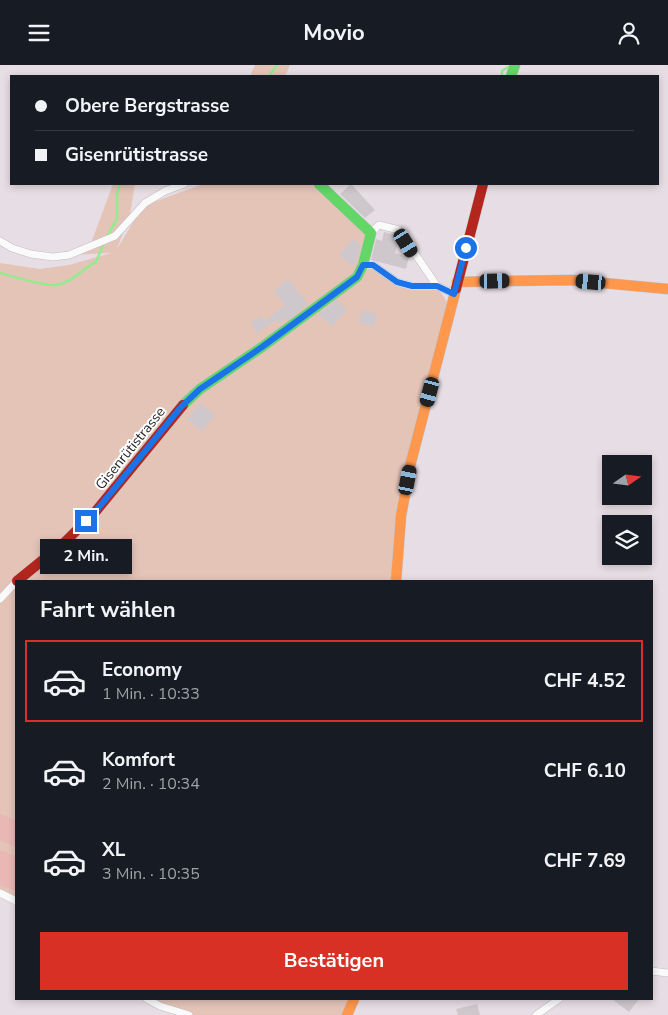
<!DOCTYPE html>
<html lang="de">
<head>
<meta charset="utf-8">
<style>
	body { margin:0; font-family:"Nunito Sans",sans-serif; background:#242831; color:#f1f3f6; height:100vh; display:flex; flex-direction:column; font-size:19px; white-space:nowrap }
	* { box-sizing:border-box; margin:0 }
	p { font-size:16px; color:#9ea1a6 }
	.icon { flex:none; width:28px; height:28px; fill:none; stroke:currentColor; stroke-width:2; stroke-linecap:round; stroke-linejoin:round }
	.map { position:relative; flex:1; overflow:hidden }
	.sheet { position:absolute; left:15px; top:515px; width:638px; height:420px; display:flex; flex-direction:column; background:#171b24; border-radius:0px; box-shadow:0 2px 8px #0003 }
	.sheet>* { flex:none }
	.top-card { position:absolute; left:10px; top:10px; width:649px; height:110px; border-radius:0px; box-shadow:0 2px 8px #0003; display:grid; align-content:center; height:110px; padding:0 25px; background:#171b24 }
	.needle { width:32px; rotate:76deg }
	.fabs { position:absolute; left:602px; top:390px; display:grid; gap:10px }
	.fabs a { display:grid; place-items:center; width:50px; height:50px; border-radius:0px; background:#171b24; box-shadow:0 2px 8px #0003; font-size:25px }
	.end { position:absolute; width:22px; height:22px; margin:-11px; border:6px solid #1a73e8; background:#fff; box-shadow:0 0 0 2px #fff }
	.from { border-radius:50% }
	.bubble { position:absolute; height:35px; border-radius:0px; background:#171b24; box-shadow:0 2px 8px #0003; font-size:16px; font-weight:700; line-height:35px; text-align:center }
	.car { position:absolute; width:15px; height:30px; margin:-15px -8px; border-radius:6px; box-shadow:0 0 4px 1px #0007; background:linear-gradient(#222 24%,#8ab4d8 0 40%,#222 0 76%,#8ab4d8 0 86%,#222 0) }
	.top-card b { display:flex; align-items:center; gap:18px; height:48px; font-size:19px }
	.top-card b+b { border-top:1px solid #363941 }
	.top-card i { width:12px; height:12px; background:#f1f3f6 }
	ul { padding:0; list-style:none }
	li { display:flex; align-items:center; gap:15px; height:82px; margin:0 10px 8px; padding:0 15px; border:2px solid transparent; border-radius:0px }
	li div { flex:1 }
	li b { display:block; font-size:19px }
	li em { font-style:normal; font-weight:700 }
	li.current { border-color:#d93025 }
	li>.icon { width:45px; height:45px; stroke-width:1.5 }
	h2 { padding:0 25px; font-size:22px; line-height:60px }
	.primary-button { display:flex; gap:10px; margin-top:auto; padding:10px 25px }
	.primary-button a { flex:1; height:58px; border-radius:0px; background:#d93025; color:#fff; font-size:20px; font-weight:700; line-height:58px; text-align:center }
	header { display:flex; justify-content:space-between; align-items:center; height:65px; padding:0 25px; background:#171b24; font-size:22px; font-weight:700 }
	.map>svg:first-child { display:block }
	.green { fill:#e5c4b8 }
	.pitch { fill:#e9b8b5 }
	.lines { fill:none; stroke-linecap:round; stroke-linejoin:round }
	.stream { stroke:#94ea8e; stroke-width:2.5 }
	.building { fill:#cec8cd }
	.street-casing { stroke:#c0bec0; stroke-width:8 }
	.fast-casing { stroke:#c0bec0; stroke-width:11 }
	.slow-casing { stroke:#c0bec0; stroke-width:11 }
	.jam-casing { stroke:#c0bec0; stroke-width:11 }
	.street { stroke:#fbfafb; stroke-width:7 }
	.fast { stroke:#63d668; stroke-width:10 }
	.slow { stroke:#ff974d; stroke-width:10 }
	.jam { stroke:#b3261e; stroke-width:10 }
	.route { stroke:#1a73e8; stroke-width:6 }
	.labels { text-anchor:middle; stroke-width:4; stroke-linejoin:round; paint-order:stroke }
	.street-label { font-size:14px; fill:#282828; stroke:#fff }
</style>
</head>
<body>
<header><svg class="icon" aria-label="menu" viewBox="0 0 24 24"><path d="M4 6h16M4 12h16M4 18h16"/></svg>Movio<svg class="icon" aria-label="person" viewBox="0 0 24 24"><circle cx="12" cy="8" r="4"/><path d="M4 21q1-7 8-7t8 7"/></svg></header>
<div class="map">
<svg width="668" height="950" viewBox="0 0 668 950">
	<rect width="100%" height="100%" fill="#e7dde4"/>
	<!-- green -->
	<path class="green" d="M255 0H290L285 11H250Z
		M113 119H135L130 149 117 184 143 141 203 119H319L371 168 363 200 412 221H437L447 237 411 397 396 516H16V836L0 828V198L40 204 69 200 111 188 69 190 90 181Z
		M147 934H348L343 950H185Z"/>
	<!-- pitch -->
	<path class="pitch" d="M0 749 16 755V782L0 776Z
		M0 785 16 791V826L0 820Z"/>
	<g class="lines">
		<!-- stream -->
		<path class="stream" d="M269 11 277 0
			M502 11V6L508 2
			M106 173 117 154V130L120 119
			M0 208C11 211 48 222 57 220 73 217 83 203 96 197L104 178"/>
	</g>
	<!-- building -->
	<path class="building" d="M351 119 375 145 365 153 340 129Z
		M384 167 396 170 399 174 395 188 409 192 406 204 371 195 376 174 382 176Z
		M353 174 361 180 357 195 352 201 339 190Z
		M288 214 308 239 288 255 286 253 279 259 276 255 257 268 251 258 261 251 265 256 285 240 274 226Z
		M337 235 347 245 332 261 318 249Z
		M362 245 377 249 374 262 359 258Z
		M200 338 215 350 202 366 187 354Z
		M612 934H639L629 947Z
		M477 939 480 950H458L456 944Z"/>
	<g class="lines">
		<!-- street casing -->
		<g class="street-casing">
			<path id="street" d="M371 168 379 160 399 165 437 221
				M0 176 12 183 31 189 53 192 69 190 115 171 145 138 165 126 184 119
				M363 200H373L397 217 412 221H437L455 229
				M0 534 16 517
				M0 828 16 836
				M651 906 668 908
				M147 934 160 941 189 950
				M536 950 559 934"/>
		</g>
		<!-- fast casing -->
		<g class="fast-casing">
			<path id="fast" d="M511 11 515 0
				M183 340 200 324 262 282 357 212 363 200 371 168 319 119"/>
		</g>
		<!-- slow casing -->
		<g class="slow-casing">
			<path id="slow" d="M457 217 571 215 668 224
				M396 516 401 451 411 397 456 224
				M347 950 354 934"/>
		</g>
		<!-- jam casing -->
		<g class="jam-casing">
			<path id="jam" d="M456 224 483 119
				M17 516 65 477 96 446 183 340"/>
		</g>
		<!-- street -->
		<use href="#street" class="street"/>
		<!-- fast -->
		<use href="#fast" class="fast"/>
		<!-- slow -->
		<use href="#slow" class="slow"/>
		<!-- jam -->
		<use href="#jam" class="jam"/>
	</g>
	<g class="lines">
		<!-- route -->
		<path class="route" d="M86 456 96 446 181 342 200 324 262 282 357 212 363 200H373L397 217 412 221H437L454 229 466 183"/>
	</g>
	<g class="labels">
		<!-- street labels -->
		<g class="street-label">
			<text transform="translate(130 383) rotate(-51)" y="5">Gisenrütistrasse</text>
		</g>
	</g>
</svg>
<div class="fabs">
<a><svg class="needle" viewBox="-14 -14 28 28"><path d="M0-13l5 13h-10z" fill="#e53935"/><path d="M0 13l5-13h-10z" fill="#9ea1a6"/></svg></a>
<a><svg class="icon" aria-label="layers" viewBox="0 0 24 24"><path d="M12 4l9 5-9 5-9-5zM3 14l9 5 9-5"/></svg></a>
</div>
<i class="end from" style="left:466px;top:183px"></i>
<i class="end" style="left:86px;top:456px"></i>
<div class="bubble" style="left:40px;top:474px;width:92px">2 Min.</div>
<i class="car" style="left:406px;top:178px;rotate:148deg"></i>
<i class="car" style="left:495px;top:216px;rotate:89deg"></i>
<i class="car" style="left:591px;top:217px;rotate:275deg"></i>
<i class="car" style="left:430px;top:327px;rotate:195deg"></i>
<i class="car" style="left:408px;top:415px;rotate:11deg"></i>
<div class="top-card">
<b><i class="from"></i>Obere Bergstrasse</b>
<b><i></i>Gisenrütistrasse</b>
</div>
<section class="sheet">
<h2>Fahrt wählen</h2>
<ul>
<li class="current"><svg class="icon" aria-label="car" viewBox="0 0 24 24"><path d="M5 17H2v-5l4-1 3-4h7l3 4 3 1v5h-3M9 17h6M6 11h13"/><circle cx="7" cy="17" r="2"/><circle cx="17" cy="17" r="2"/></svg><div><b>Economy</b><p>1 Min. · 10:33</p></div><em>CHF 4.52</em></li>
<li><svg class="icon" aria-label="car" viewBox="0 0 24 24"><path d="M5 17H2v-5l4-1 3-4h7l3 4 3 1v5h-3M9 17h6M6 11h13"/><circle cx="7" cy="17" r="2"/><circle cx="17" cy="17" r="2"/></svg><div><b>Komfort</b><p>2 Min. · 10:34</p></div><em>CHF 6.10</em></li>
<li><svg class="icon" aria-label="car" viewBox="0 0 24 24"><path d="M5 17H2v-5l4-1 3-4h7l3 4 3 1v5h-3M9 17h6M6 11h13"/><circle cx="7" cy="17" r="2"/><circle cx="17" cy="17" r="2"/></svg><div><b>XL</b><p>3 Min. · 10:35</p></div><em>CHF 7.69</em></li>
</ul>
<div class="primary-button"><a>Bestätigen</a></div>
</section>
</div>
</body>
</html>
